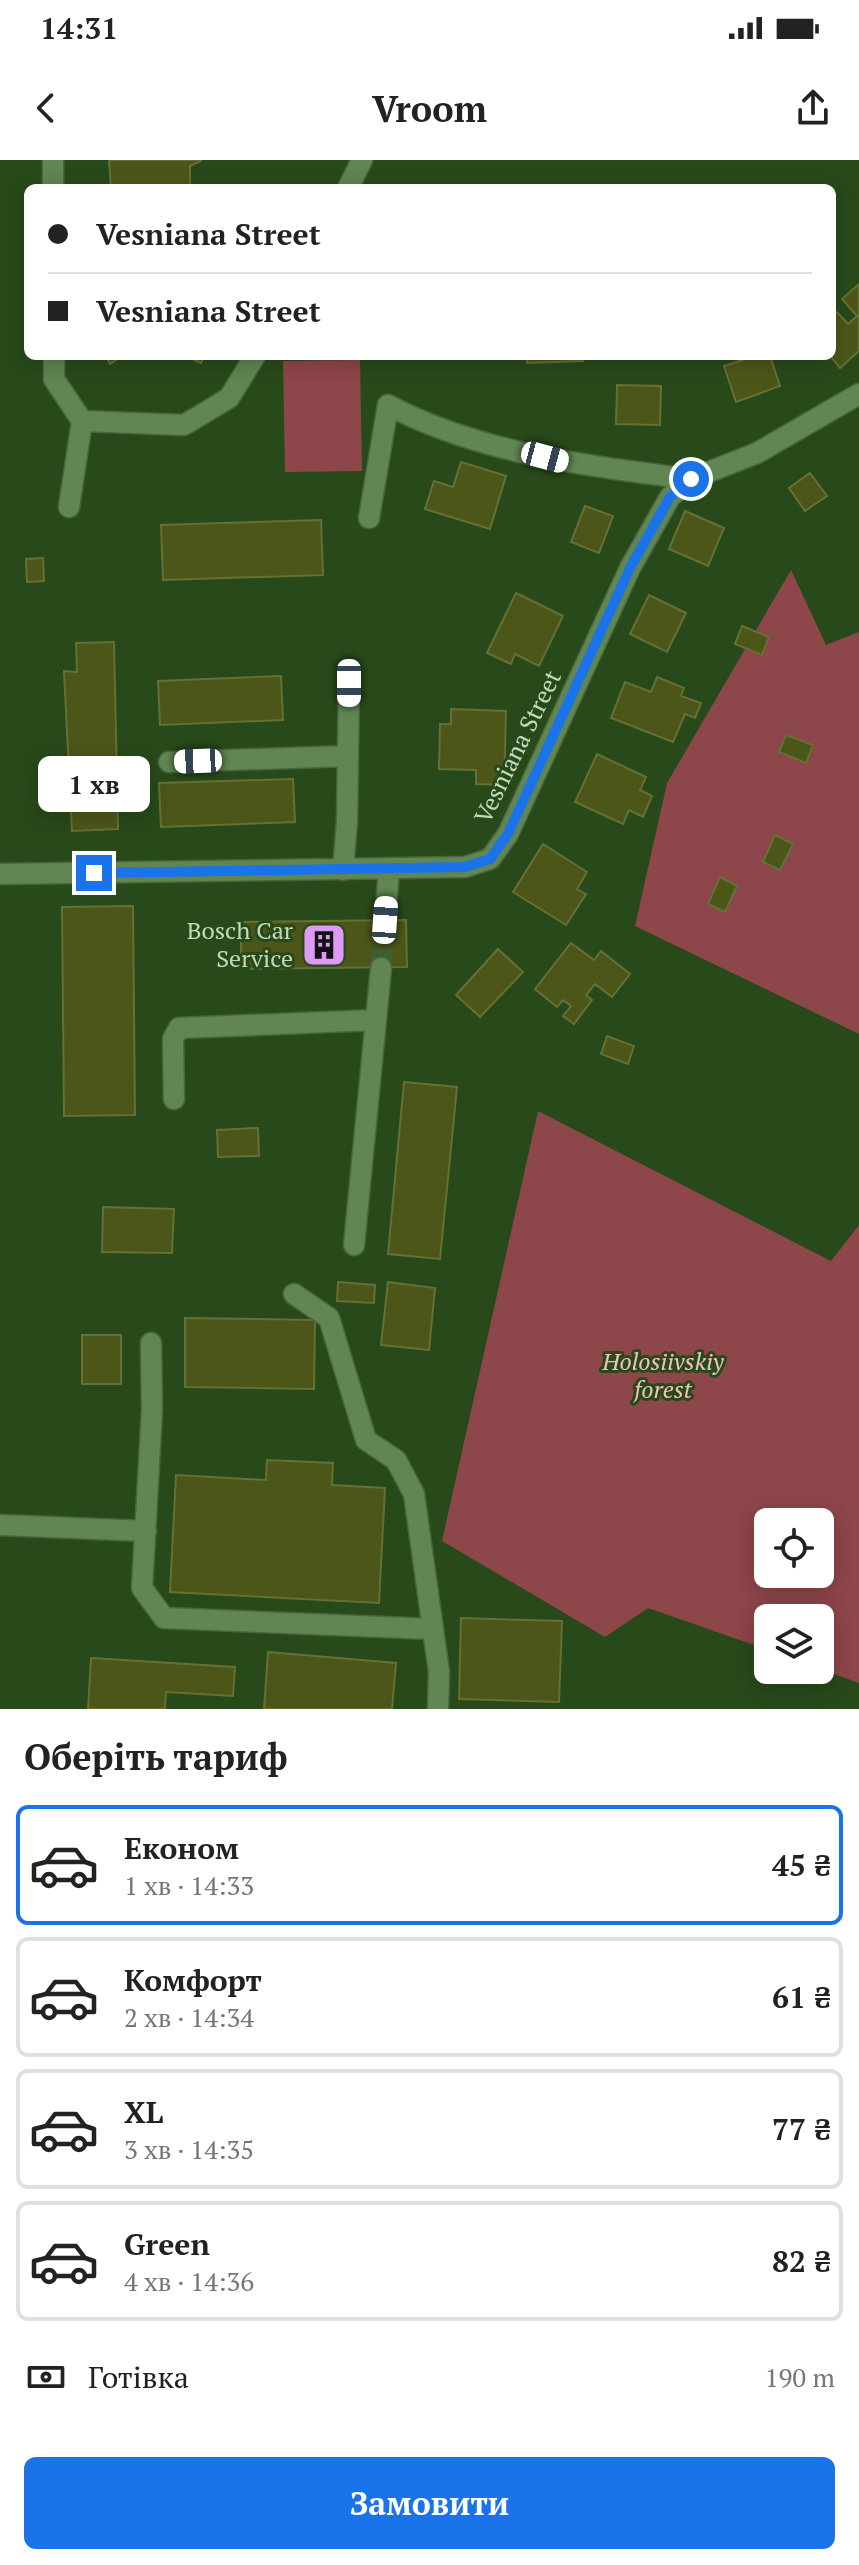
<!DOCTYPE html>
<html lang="uk">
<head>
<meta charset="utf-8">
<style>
	body { margin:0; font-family:"PT Serif",serif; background:#f6f6f6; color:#222; height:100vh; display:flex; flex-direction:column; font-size:30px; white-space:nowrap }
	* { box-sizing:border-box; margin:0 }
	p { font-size:26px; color:#767676 }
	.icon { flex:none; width:44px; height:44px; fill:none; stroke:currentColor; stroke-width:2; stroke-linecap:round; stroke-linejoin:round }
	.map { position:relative; height:1549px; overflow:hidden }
	.side { display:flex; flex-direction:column; background:#fff; flex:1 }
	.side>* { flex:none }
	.banner { position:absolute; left:24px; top:24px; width:812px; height:176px; border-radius:12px; box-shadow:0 4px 20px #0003; display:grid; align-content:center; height:176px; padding:0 24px; background:#fff }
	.buttons { position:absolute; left:754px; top:1348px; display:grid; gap:16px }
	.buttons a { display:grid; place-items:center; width:80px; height:80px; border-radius:12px; background:#fff; box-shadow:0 4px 20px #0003; font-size:40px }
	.end { position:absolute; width:36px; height:36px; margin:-18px; border:10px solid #1a73e8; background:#fff; box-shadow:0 0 0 4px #fff }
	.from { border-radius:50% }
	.bubble { position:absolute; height:56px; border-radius:12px; background:#fff; box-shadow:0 4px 20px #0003; font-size:26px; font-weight:800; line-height:56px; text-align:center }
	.car { position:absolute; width:24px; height:48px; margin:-24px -12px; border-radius:10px; box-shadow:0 0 6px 2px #0007; background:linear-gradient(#fff 24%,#345 0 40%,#fff 0 76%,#345 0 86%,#fff 0) }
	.banner b { display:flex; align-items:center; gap:28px; height:76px; font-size:30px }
	.banner b+b { border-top:2px solid #e0e0e0 }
	.banner i { width:20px; height:20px; background:#222 }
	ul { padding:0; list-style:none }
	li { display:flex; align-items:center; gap:24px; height:120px; margin:0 16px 12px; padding:0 8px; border:4px solid #e0e0e0; border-radius:12px }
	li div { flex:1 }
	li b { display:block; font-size:30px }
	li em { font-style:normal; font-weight:800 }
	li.active { border-color:#1a73e8 }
	li>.icon { width:72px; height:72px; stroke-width:1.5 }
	h2 { padding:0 24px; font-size:36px; line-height:96px }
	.pay { display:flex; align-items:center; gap:20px; height:88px; padding:0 24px; font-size:30px }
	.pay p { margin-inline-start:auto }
	.cta { display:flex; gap:16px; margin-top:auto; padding:16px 24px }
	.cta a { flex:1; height:92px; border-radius:12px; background:#1a73e8; color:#fff; font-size:32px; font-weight:800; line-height:92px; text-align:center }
	.status { display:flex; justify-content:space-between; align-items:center; height:56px; padding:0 40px; background:#fff; direction:ltr }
	.status svg { height:22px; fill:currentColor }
	header { display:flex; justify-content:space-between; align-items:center; height:104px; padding:0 24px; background:#fff; font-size:36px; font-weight:800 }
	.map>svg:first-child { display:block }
	.green { fill:#8d464a; fill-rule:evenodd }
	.building { fill:#4d5619; stroke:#657034; stroke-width:2 }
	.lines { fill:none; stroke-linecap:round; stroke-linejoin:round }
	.minor-tunnel { stroke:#3f5f32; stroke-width:20; stroke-dasharray:20 10; stroke-linecap:butt }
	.minor-casing { stroke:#48663c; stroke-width:23 }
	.minor { stroke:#618553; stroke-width:20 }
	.route { stroke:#1a73e8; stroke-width:10 }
	.labels { text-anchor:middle; stroke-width:6; stroke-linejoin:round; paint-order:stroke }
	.street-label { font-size:24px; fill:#c4d8bd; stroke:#284a1a }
	.poi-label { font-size:24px; fill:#c4d8bd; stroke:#284a1a; text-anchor:end }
	.park-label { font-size:24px; font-style:italic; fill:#f4bebf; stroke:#284a1a }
</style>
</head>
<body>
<div class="status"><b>14:31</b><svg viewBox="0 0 49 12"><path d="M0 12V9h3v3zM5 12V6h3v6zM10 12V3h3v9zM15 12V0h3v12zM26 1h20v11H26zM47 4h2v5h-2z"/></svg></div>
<header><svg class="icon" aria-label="back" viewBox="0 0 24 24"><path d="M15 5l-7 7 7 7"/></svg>Vroom<svg class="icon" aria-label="share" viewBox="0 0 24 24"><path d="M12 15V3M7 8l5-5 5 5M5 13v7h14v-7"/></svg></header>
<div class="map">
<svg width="859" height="1549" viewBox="0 0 859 1549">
	<rect width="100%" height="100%" fill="#284a1a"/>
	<!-- green -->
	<path class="green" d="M360 200 362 311 285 312 283 201Z
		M791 410 826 485 859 472V874L635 766 667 623Z
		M538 951 831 1101 859 1065V1523L820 1509V1458H768V1490L648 1448 605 1477 442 1381ZM820 1362V1414H768V1362Z"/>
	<!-- building -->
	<path class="building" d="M109 0H202L190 6V28H111Z
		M859 124V191L840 208 830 196 832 156 837 152 848 164 857 156 842 139Z
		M106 196H122L110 204Z
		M186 196H204L201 203Z
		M527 196H582L583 201 527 203Z
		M742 196H770L780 226 736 242 724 206 743 200Z
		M617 225 661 226 660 265 616 264Z
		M461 302 506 316 490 369 425 349 434 321 453 327Z
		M810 313 827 336 805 351 789 328Z
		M585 346 613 356 599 393 571 382Z
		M685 351 724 368 708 406 669 389Z
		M321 360 323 415 163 420 161 365Z
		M43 398 44 421 27 422 26 399Z
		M516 433 563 456 539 506 515 494 511 504 487 493Z
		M649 435 686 453 667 492 630 474Z
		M742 466 769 477 762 495 735 484Z
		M114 482 118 669 72 671 64 511 77 512 76 483Z
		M281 516 283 560 160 565 158 521Z
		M657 517 684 528 681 536 701 543 695 558 685 554 673 582 611 558 625 522 651 532Z
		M451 549 506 551 504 625 476 624V610L439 609 440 564H451Z
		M786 575 813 585 806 603 779 592Z
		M597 594 646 617 640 630 652 636 643 657 629 650 623 664 575 642Z
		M293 619 295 662 161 667 159 623Z
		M775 675 793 684 780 710 763 702Z
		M543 684 587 712 577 729 586 734 566 765 513 732Z
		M720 717 737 726 725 752 708 744Z
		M133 746 135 955 64 956 62 747Z
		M406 760 407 807 241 809V762Z
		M571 783 594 800 601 791 630 814 612 837 595 824 586 835 592 840 574 864 563 856 571 846 563 840 557 847 535 829Z
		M498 789 523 812 480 857 456 835Z
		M607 876 634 886 628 904 601 894Z
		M404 922 457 927 440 1099 388 1094Z
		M258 968 259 996 218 997 217 970Z
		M103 1047 174 1049 172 1093 102 1092Z
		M338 1122 375 1125 374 1143 337 1141Z
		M388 1122 435 1128 429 1190 381 1185Z
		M185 1158 315 1160 314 1229 185 1227Z
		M82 1175H121V1224H82Z
		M267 1300 333 1303 332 1325 385 1328 379 1443 170 1432 176 1315 266 1320Z
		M461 1458 562 1461 559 1542 459 1539Z
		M268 1492 396 1503 392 1549H264Z
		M91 1498 235 1507 233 1536 166 1532 165 1549H88Z"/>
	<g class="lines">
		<!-- minor-tunnel -->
		<path class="minor-tunnel" d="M381 808 385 760"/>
		<!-- minor casing -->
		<g class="minor-casing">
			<path id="minor" d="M53 0V28
				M348 28 362 0
				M54 196V219L82 261 69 347
				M82 261 184 265 229 238 255 196
				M369 358 388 245C481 294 589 306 691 319
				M169 602 348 596
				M343 710 347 661 349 523
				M0 714 465 707 490 699 508 674 630 408 670 337 691 319 757 293 859 234
				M385 760 389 709
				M174 939 173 879 179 868 376 860
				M354 1085 381 808
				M294 1134 329 1158 366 1280 396 1300 414 1334 439 1512 438 1549
				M151 1183 152 1250 142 1428 164 1458 433 1469
				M0 1365 146 1371"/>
		</g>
		<!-- minor -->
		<use href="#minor" class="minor"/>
	</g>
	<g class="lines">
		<!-- route -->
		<path class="route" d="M94 713 465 707 490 699 508 674 630 408 670 337 691 319"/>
	</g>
	<!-- icons -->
	<defs>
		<g id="building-square" transform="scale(2.3)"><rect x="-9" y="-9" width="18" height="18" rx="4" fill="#dd99f3" stroke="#284a1a"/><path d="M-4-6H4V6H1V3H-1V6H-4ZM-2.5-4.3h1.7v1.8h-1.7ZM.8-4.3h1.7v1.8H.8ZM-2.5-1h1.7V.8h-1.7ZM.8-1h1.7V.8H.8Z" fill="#111"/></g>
	</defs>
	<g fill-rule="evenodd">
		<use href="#building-square" x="324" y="785"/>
	</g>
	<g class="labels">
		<!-- street labels -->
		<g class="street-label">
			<text transform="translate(518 587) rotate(-64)" y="8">Vesniana Street</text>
		</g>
		<!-- poi labels -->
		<g class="poi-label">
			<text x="293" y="779">Bosch Car<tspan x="293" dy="28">Service</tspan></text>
		</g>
		<!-- park labels -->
		<g class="park-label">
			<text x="663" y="1210">Holosiivskiy<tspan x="663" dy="28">forest</tspan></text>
		</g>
	</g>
</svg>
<div class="buttons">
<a><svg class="icon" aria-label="locate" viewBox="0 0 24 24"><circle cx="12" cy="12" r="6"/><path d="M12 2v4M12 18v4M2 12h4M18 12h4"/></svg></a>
<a><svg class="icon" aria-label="layers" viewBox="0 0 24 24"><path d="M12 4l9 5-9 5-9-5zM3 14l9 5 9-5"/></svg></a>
</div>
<i class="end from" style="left:691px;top:319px"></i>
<i class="end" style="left:94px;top:713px"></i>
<div class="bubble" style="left:38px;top:596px;width:112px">1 хв</div>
<i class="car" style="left:545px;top:297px;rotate:105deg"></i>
<i class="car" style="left:349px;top:523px;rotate:180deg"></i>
<i class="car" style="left:198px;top:601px;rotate:268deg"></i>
<i class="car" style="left:385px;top:760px;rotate:4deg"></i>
<div class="banner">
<b><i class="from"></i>Vesniana Street</b>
<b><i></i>Vesniana Street</b>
</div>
</div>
<section class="side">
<h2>Оберіть тариф</h2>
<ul>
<li class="active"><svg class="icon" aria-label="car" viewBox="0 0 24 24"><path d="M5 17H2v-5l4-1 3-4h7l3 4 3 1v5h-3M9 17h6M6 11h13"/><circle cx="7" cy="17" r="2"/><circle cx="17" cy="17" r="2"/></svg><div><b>Економ</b><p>1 хв · 14:33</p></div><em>45 ₴</em></li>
<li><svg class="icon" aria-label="car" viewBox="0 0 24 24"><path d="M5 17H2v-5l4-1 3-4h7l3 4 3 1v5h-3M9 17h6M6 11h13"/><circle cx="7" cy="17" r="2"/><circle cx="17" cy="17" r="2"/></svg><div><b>Комфорт</b><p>2 хв · 14:34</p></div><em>61 ₴</em></li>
<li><svg class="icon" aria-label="car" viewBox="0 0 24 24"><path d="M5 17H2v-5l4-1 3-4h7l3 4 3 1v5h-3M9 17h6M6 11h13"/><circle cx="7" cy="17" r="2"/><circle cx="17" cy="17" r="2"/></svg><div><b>XL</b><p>3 хв · 14:35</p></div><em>77 ₴</em></li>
<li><svg class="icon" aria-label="car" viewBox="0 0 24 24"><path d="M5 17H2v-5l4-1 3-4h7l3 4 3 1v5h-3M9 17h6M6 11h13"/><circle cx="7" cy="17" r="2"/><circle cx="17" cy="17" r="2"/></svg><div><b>Green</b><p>4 хв · 14:36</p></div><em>82 ₴</em></li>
</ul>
<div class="pay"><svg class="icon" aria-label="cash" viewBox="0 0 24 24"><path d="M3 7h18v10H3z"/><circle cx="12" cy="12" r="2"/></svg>Готівка<p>190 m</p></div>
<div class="cta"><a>Замовити</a></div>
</section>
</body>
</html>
